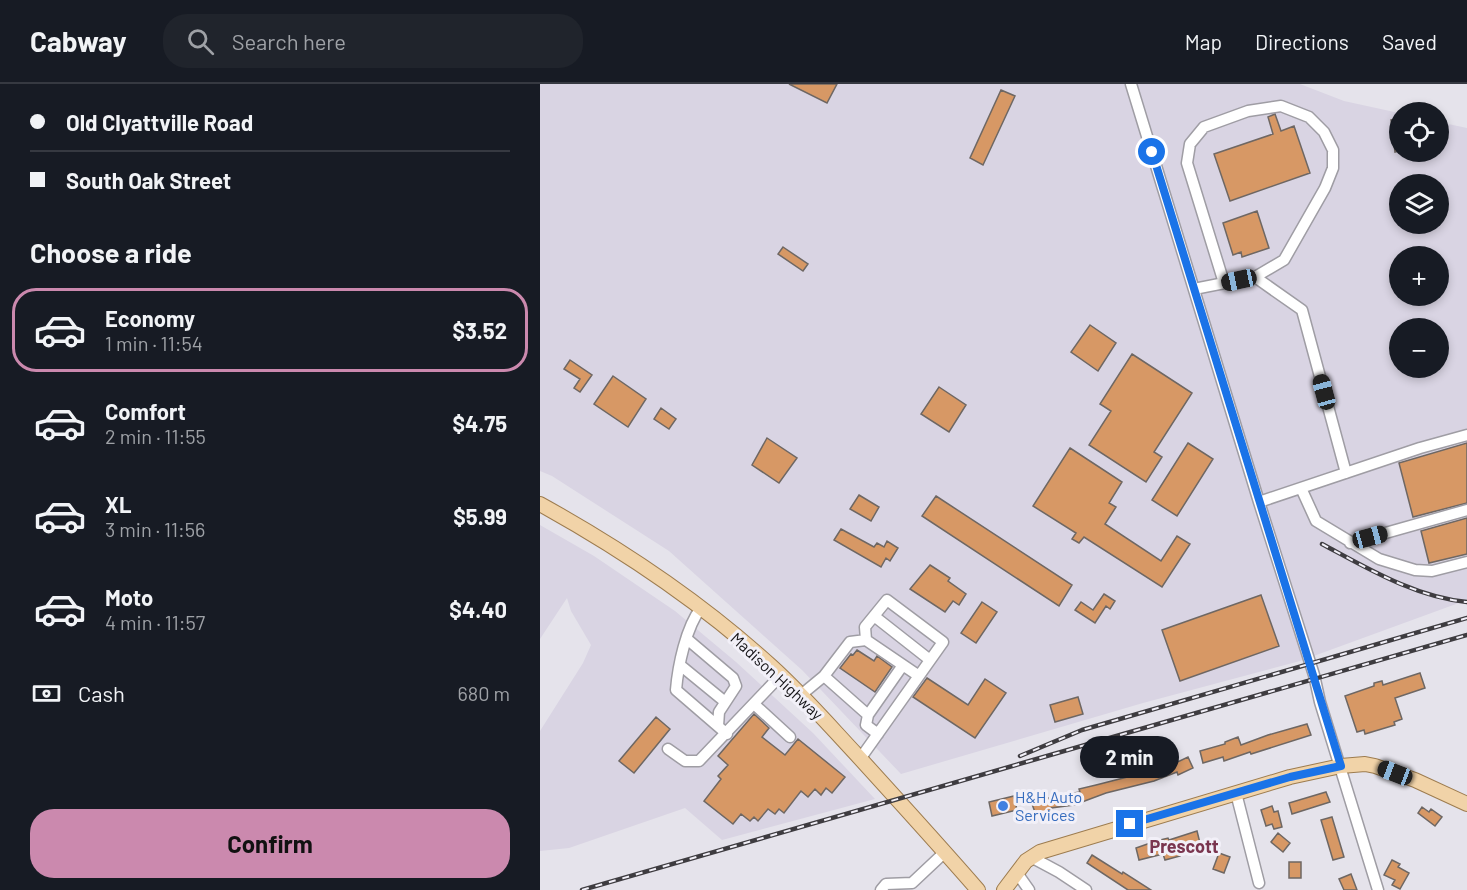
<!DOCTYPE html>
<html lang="en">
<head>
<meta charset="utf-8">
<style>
	body { margin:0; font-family:Barlow,sans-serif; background:#20242c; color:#f1f3f6; height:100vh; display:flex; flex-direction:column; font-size:22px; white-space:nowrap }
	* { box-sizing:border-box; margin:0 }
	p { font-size:20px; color:#9ea1a6 }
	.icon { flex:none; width:33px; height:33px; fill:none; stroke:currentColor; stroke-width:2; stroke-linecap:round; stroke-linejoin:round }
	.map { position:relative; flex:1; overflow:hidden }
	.sheet { display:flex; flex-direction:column; background:#171b24; width:540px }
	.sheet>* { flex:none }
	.hud { display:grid; align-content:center; height:132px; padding:0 30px; background:#171b24 }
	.fabs { position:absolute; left:849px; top:18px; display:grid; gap:12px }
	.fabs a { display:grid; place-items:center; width:60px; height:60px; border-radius:50%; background:#171b24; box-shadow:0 3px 9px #0003; font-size:30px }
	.end { position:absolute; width:27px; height:27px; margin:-14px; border:8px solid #1a73e8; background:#fff; box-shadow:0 0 0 3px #fff }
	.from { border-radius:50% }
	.bubble { position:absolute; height:42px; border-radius:21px; background:#171b24; box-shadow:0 3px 9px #0003; font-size:20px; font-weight:700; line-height:42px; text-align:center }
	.car { position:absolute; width:18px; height:36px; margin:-18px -9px; border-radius:8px; box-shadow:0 0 4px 2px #0007; background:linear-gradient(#222 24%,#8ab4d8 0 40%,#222 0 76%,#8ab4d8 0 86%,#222 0) }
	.hud b { display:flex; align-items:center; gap:21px; height:57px; font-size:22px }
	.hud b+b { border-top:2px solid #363941 }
	.hud i { width:15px; height:15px; background:#f1f3f6 }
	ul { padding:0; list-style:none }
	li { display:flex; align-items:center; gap:18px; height:84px; margin:0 12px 9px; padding:0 18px; border:3px solid transparent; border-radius:24px }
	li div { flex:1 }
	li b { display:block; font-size:22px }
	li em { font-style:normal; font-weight:700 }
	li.on { border-color:#cb89ae }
	li>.icon { width:54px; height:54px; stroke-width:1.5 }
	h2 { padding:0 30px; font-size:27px; line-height:72px }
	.pay { display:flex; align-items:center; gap:15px; height:66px; padding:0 30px; font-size:22px }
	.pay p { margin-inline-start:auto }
	.action { display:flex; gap:12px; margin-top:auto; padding:12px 30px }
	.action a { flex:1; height:69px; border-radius:24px; background:#cb89ae; color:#111; font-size:24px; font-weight:700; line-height:69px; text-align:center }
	header { display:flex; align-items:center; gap:36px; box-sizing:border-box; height:84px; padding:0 30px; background:#171b24; border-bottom:2px solid #363941 }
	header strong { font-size:28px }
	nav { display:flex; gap:33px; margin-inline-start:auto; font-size:21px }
	.search { width:420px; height:54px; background:#20242c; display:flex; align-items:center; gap:15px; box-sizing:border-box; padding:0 21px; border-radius:24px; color:#9ea1a6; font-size:22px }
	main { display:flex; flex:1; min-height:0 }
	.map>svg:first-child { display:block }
	.built { fill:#d9d4e3; fill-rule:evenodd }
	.building { fill:#d79865; stroke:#6e6763; stroke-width:1.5 }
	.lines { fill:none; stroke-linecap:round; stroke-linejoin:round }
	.minor-casing { stroke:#9f9da4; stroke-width:13 }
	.major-casing { stroke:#9d7c4f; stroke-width:16 }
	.minor { stroke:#fff; stroke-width:10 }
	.major { stroke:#f1d3a8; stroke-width:14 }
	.rail-casing { stroke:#3e3c40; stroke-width:4.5 }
	.rail { stroke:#f2f0f8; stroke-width:2; stroke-dasharray:7; stroke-linecap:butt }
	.route { stroke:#1a73e8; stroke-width:8 }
	.shop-dot { fill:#3f7fe0; stroke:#f2f0f8; stroke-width:2 }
	.labels { text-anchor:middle; stroke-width:6; stroke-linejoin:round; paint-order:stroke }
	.street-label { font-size:16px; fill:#131215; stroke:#f2f0f8 }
	.shop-label { font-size:16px; fill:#366cbe; stroke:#f2f0f8; text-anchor:start }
	.neighbourhood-label { font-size:18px; font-weight:bold; fill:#7a354f; stroke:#f2f0f8 }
</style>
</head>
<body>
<header>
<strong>Cabway</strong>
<div class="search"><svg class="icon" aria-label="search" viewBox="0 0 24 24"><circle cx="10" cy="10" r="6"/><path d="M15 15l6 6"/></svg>Search here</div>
<nav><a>Map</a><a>Directions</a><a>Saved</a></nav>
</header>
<main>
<section class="sheet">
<div class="hud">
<b><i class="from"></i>Old Clyattville Road</b>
<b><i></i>South Oak Street</b>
</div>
<h2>Choose a ride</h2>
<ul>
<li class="on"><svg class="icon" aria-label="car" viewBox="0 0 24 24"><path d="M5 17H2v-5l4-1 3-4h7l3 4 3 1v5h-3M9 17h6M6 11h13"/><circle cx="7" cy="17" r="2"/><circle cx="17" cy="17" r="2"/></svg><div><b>Economy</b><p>1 min · 11:54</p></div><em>$3.52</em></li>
<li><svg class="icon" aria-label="car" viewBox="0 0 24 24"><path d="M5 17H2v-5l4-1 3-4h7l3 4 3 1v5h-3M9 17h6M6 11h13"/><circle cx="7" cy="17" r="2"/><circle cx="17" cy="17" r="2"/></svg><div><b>Comfort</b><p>2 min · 11:55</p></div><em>$4.75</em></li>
<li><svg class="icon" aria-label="car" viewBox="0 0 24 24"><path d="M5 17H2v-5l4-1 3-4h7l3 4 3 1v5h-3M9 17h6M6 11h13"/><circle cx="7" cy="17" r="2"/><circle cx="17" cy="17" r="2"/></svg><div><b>XL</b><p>3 min · 11:56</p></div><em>$5.99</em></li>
<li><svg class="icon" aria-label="car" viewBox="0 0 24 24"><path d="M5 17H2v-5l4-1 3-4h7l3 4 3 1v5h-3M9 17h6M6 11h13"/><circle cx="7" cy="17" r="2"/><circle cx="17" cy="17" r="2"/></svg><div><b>Moto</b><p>4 min · 11:57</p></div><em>$4.40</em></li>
</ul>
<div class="pay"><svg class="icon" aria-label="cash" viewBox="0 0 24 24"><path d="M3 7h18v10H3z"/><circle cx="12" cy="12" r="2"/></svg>Cash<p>680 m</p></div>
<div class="action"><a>Confirm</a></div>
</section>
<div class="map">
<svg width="927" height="806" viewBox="0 0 927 806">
	<rect width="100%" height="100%" fill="#e5e3eb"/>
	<!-- built -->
	<path class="built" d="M0 0H760L804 17 859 29 860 68H898L899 38 927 44V516L760 577 603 619 361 690 262 586 129 467 12 392 0 387ZM860 100H898V140H860ZM860 172H898V212H860ZM860 244H898V284H860Z
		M0 441 54 472 135 527 196 578 273 649 335 715 182 756 145 724 29 764 0 767V647L43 579 51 561 31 527 27 514 0 555Z"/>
	<!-- building -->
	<path class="building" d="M249 0H297L287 19Z
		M461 6 475 12 443 81 430 74Z
		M735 30 741 47 754 42 770 89 690 117 674 70 733 50 728 33Z
		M859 35 860 67 855 68 851 36Z
		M717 127 729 164 702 173 701 168 693 171 683 139Z
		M243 163 268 180 263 187 238 170Z
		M550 241 576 259 558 287 531 268Z
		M592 270 652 309 614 368 622 373 606 398 549 361 571 327 560 320Z
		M30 276 52 291 40 308 34 304 40 295 24 285Z
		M73 292 106 315 88 343 54 320Z
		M399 303 426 321 409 348 381 330Z
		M121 324 136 335 129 345 114 335Z
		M227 354 257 374 239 399 212 381Z
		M648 359 673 375 637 432 612 416Z
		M927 359V419L873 433 859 379Z
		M530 364 582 398 569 419 576 423 565 440 621 477 637 452 650 460 622 503 544 453 539 459 532 455 536 449 493 422Z
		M319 411 339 423 331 437 310 425Z
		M396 412 532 501 519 522 382 432Z
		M927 434V470L889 479 881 447Z
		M301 445 334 463 337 459 344 463 347 457 358 464 350 477 346 474 341 483 294 456Z
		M390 481 410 494 408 497 426 510 419 521 413 517 405 528 370 505Z
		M564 510 575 517 570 525 566 522 555 539 535 526 541 518 553 526Z
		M721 511 739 562 640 597 622 546Z
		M442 518 457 528 436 559 421 549Z
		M317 566 334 577 337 572 352 583 335 608 300 584 311 570 313 571Z
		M880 589 885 604 855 614 862 635 854 638 855 641 825 650 824 646 817 648 805 612 834 602V599L842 597 843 601Z
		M387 594 428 621 445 595 466 609 435 654 373 613Z
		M538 613 543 630 515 638 510 621Z
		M214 630 229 644 222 653 245 671 258 655 305 693 292 709 286 704 281 711 275 705 268 713 261 707 244 729 239 725 235 730 228 725 218 737 214 733 210 737 201 730 193 740 164 717 181 695 178 692 188 681 178 672Z
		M116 633 130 645 94 689 79 677Z
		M767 640 771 651 711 670 710 668 684 677 683 673 663 679 660 667 685 660V658L698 653 701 661 728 651Z
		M648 673 653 684 638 691 637 688 614 697 566 709 534 721 511 724V726L496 731 492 720 515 712 540 708 539 705 556 701 603 689 626 681 627 683Z
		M786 708 790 718 752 730 749 719Z
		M474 712 477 726 452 732 449 718Z
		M732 722 734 728 738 727 742 743 734 745 732 740 726 742 721 726Z
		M882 723 889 728 891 725 902 733 895 742 878 729Z
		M792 733 804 773 793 776 781 736Z
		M657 747 660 759 639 765 640 772 625 776 623 770 599 776 596 764 616 757 628 754 629 756Z
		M738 749 750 759 743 768 731 758Z
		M679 769 690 773 684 789 673 785Z
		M552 771 582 790 583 788 611 806H588L547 779Z
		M852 776 860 780 858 783 869 789 860 805 852 801 855 796 844 791Z
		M749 778H761V794H749Z
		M811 790 817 806H804L799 795Z"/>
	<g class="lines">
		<!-- minor casing -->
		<g class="minor-casing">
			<path id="minor" d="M591 0 719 418 774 591 780 618 838 806
				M684 199 647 79 650 60 664 43 708 27 741 22 769 33 784 48 793 66V84L785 104 744 176 715 193
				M654 205 715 193 762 226 806 389
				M761 404 776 437 839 475 875 486 892 487 927 478
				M719 418 880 364 927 351
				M810 459 927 426
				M161 524C146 543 138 582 136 606L187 650
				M334 532 390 576
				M147 555 193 594 196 602 179 628 178 642
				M140 581 184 617
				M284 592 328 631
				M261 611 284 592 310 558 326 556 379 592
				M214 620 250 653
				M338 650 326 641 328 631 363 581
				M128 665 145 677H159L241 591
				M320 675 403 558 347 516 325 543 326 556
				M696 709 719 799
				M491 773 519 788 546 806
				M477 789 489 806
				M341 806 346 800 372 799 405 768"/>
		</g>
		<!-- major casing -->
		<g class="major-casing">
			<path id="major" d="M0 420C83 466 161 518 231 582 261 609 288 640 316 670 357 715 398 760 438 806
				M464 806 486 777 500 768 750 693 801 682 825 680 835 682 875 696 927 720"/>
		</g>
		<!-- minor -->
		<use href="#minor" class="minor"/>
		<!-- major -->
		<use href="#major" class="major"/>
		<!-- rail casing -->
		<g class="rail-casing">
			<path id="rail" d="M782 460C827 484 875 513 927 518
				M480 672 542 646 927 534
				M42 806 927 551"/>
		</g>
		<!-- rail -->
		<use href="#rail" class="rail"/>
	</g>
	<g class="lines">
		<!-- route -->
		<path class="route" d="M590 740 750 693 801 682 612 68"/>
	</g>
	<!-- markers -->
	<circle class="shop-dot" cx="463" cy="722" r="6"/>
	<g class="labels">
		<!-- street labels -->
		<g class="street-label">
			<text transform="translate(237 592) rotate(43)" y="6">Madison Highway</text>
		</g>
		<!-- shop labels -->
		<g class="shop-label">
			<text x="475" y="719">H&amp;H Auto<tspan x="475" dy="18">Services</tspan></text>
		</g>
		<!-- neighbourhood labels -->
		<g class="neighbourhood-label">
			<text x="644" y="769">Prescott</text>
		</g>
	</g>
</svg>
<div class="fabs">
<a><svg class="icon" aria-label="locate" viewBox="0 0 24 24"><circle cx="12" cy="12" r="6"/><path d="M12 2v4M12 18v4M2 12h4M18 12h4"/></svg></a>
<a><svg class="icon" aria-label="layers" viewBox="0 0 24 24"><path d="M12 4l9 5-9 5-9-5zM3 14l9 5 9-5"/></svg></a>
<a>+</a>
<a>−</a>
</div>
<i class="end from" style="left:612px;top:68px"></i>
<i class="end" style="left:590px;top:740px"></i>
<div class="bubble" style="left:540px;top:652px;width:99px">2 min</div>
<i class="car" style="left:699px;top:196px;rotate:258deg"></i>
<i class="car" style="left:784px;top:308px;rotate:345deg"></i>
<i class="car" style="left:830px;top:453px;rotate:75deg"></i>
<i class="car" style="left:855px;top:689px;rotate:291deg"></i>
</div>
</main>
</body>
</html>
